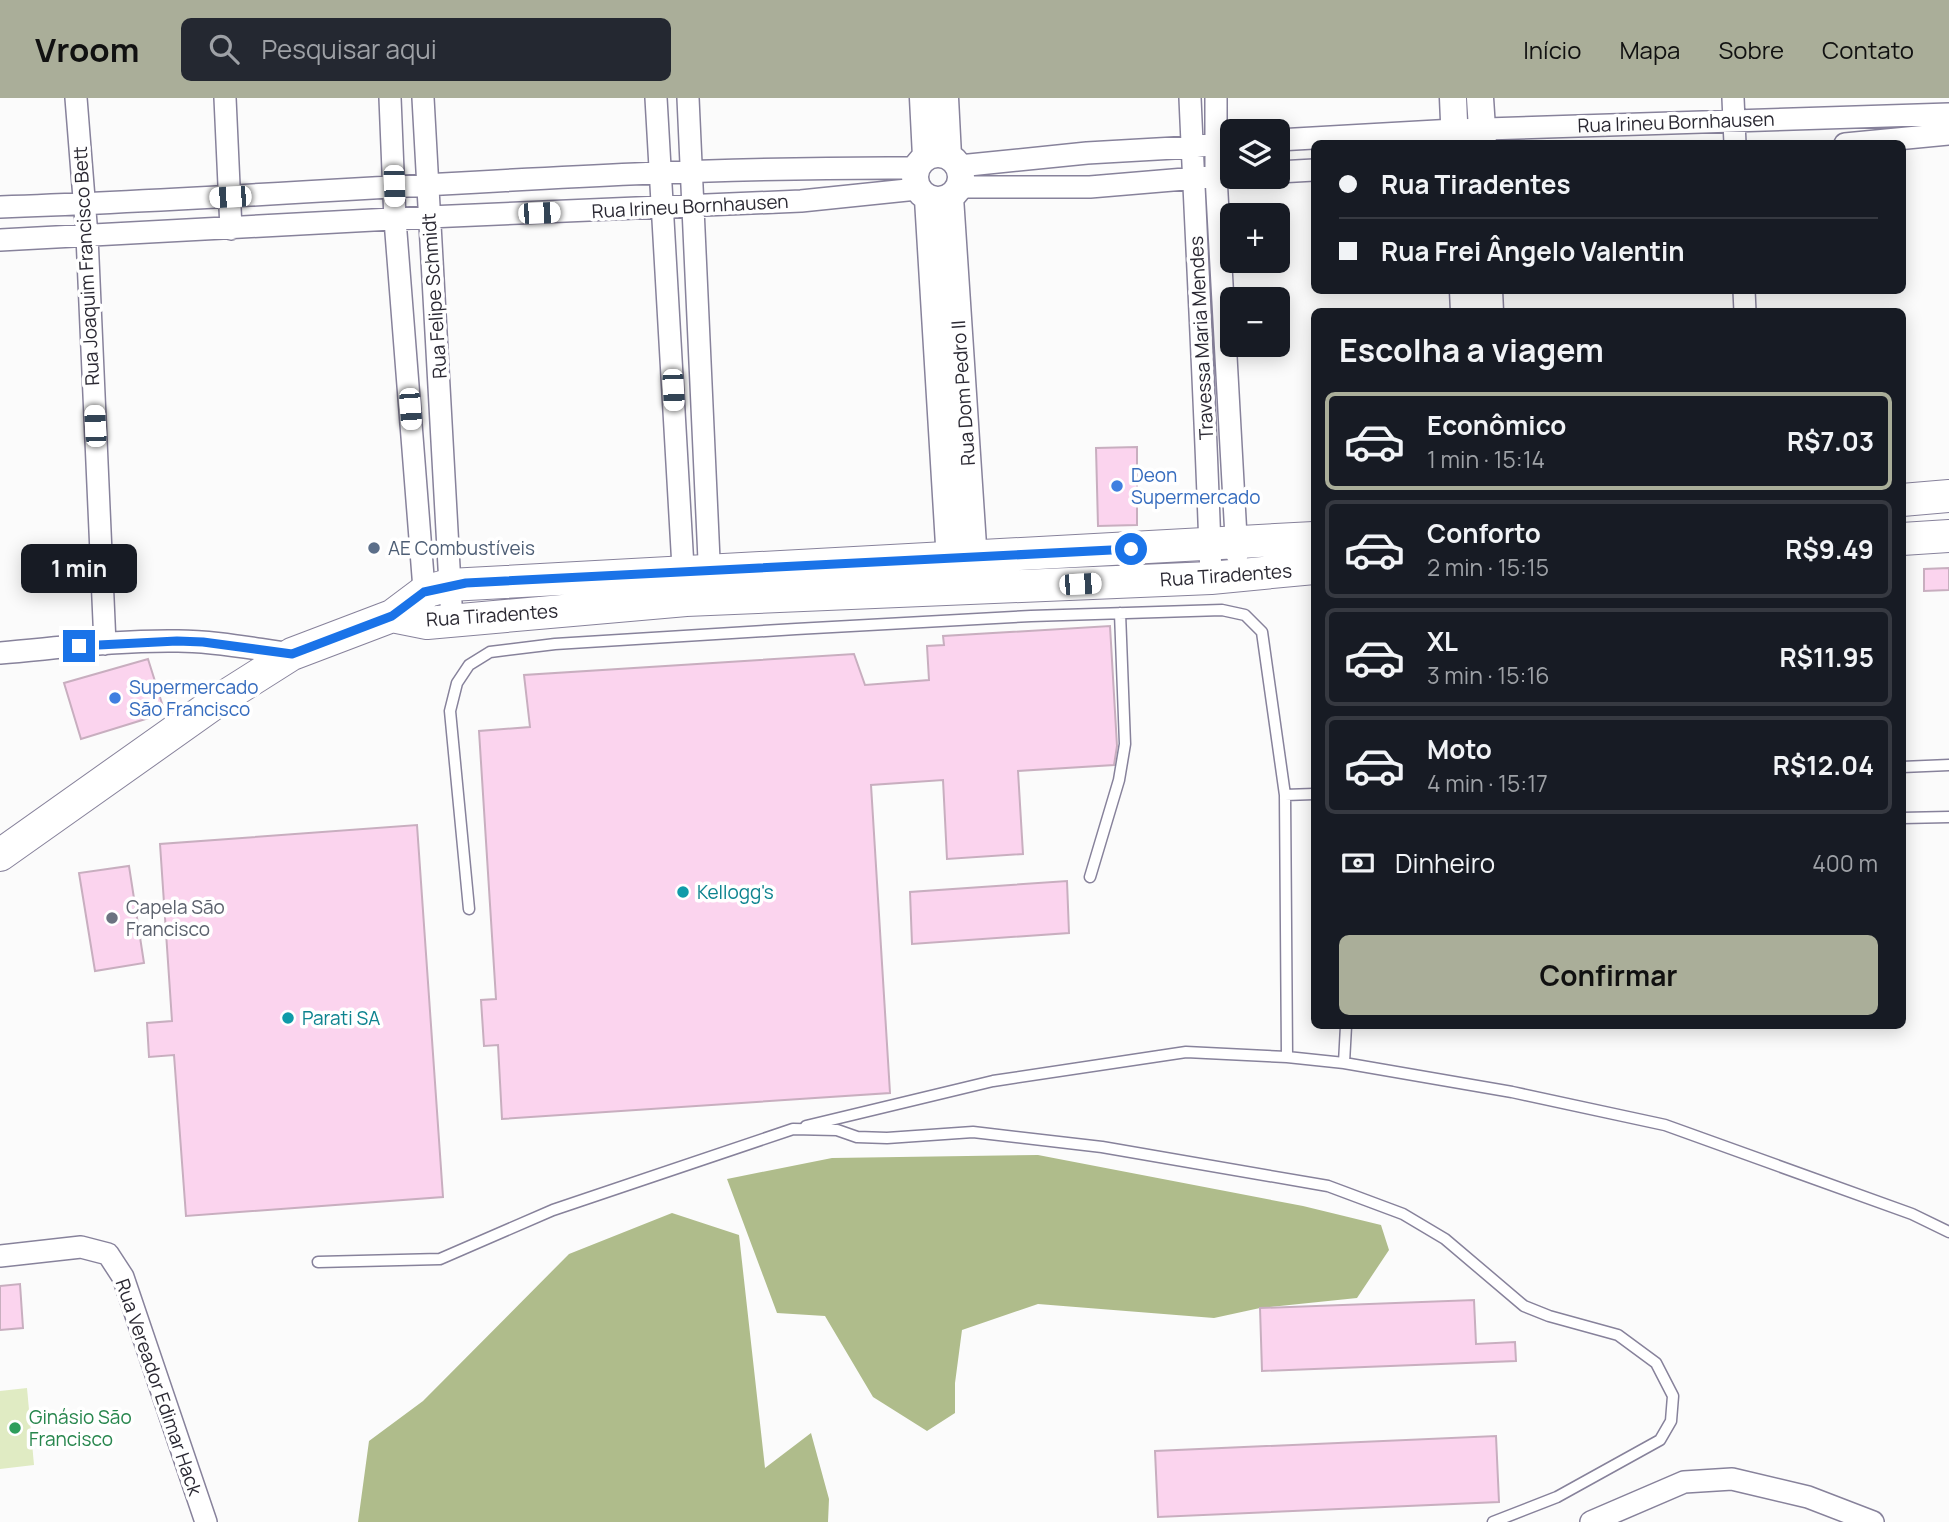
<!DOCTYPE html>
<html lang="pt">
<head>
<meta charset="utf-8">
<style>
	body { margin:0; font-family:Manrope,sans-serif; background:#242831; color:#f1f3f6; height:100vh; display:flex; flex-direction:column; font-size:26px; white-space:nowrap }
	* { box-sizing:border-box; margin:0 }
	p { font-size:23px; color:#9ea1a6 }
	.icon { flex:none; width:38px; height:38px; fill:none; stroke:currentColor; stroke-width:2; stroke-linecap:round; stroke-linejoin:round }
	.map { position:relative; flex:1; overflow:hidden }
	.side { position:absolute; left:1311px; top:210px; width:595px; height:721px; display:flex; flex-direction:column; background:#171b24; border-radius:10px; box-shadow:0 4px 18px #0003 }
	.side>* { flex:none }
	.top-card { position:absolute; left:1311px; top:42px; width:595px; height:154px; border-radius:10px; box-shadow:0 4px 18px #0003; display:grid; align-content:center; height:154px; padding:0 28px; background:#171b24 }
	.tools { position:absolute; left:1220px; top:21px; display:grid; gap:14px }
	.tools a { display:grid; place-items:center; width:70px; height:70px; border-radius:10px; background:#171b24; box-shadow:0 4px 18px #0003; font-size:35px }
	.end { position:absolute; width:32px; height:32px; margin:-16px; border:9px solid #1a73e8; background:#fff; box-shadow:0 0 0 4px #fff }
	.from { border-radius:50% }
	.bubble { position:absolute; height:49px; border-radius:10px; background:#171b24; box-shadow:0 4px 18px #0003; font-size:23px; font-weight:700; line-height:49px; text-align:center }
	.car { position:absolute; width:21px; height:42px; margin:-21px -10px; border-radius:9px; box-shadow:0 0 5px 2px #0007; background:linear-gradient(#fff 24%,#345 0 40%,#fff 0 76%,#345 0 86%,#fff 0) }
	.top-card b { display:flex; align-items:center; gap:24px; height:66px; font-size:26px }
	.top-card b+b { border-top:2px solid #363941 }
	.top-card i { width:18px; height:18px; background:#f1f3f6 }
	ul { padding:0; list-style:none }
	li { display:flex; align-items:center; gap:21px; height:98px; margin:0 14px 10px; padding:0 14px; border:4px solid #363941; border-radius:10px }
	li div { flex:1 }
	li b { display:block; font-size:26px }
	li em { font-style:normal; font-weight:700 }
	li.on { border-color:#aaae99 }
	li>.icon { width:63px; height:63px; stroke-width:1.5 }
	h2 { padding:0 28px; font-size:32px; line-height:84px }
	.pay { display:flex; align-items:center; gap:18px; height:77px; padding:0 28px; font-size:26px }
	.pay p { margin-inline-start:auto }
	.primary-button { display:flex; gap:14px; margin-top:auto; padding:14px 28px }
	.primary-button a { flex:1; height:80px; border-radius:10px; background:#aaae99; color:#111; font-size:28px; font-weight:700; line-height:80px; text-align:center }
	header { display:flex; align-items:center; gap:42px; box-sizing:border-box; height:98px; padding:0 35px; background:#aaae99; color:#111 }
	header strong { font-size:33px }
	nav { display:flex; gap:38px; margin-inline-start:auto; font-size:24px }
	.search { width:490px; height:63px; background:#242831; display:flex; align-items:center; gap:18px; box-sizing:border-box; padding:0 24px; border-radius:10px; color:#9ea1a6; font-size:26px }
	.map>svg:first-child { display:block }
	.green { fill:#e0ebc3 }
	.forest { fill:#afbc8b }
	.building { fill:#fbd4ee; stroke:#c8aebf; stroke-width:2 }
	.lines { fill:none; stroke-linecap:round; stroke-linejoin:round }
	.service-casing { stroke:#87829b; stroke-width:13 }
	.minor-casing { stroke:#87829b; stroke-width:24 }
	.tertiary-casing { stroke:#87829b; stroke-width:29 }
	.primary-casing { stroke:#87829b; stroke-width:34 }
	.service { stroke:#fff; stroke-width:10 }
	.minor { stroke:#fff; stroke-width:21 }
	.tertiary { stroke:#fff; stroke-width:26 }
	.primary { stroke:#fff; stroke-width:32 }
	.route { stroke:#1a73e8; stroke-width:9 }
	.shop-dot { fill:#3f7fe0; stroke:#fff; stroke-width:2.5 }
	.service-dot { fill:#5c6f8a; stroke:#fff; stroke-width:2.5 }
	.culture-dot { fill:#0f9aa8; stroke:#fff; stroke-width:2.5 }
	.worship-dot { fill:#6b7280; stroke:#fff; stroke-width:2.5 }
	.leisure-dot { fill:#2e9e5b; stroke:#fff; stroke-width:2.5 }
	.labels { text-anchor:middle; stroke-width:7; stroke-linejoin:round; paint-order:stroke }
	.street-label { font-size:19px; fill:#2b2933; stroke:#fff }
	.shop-label { font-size:19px; fill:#366cbe; stroke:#fff; text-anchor:start }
	.service-label { font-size:19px; fill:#4e5e75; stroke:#fff; text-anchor:start }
	.culture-label { font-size:19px; fill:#0d838f; stroke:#fff; text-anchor:start }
	.worship-label { font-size:19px; fill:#5b616d; stroke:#fff; text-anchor:start }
	.leisure-label { font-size:19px; fill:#27864d; stroke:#fff; text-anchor:start }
</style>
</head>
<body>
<header>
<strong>Vroom</strong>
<div class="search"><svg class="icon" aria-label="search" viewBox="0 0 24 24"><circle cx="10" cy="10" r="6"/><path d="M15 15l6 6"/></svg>Pesquisar aqui</div>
<nav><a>Início</a><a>Mapa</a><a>Sobre</a><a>Contato</a></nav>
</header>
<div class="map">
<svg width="1949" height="1424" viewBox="0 0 1949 1424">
	<rect width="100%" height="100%" fill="#fbfbfb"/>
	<!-- green -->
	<path class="green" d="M27 1290 34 1367 0 1371V1293Z"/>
	<!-- forest -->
	<path class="forest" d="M1038 1057 1303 1108 1381 1127 1389 1152 1357 1200 1260 1210 1214 1220 1038 1206 962 1232 955 1285V1315L927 1333 873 1299 825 1218 777 1215 727 1081 832 1060Z
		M672 1115 739 1137 765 1370 811 1335 829 1401 828 1424H358L369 1343 423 1303 569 1156Z"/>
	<!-- building -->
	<path class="building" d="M1137 349V427L1098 428 1096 350Z
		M1949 470V492L1924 493V471Z
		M1110 528 1117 648 1114 667 1018 673 1023 756 947 761 943 682 871 687 890 995 502 1021 498 947 484 948 481 902 496 901 479 633 530 629 524 577 854 556 865 587 929 582 927 548 944 547 943 538Z
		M148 561 165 615 81 641 64 585Z
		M417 727 443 1099 186 1118 174 957 149 959 147 925 172 923 160 746Z
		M129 768 144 865 95 873 79 775Z
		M1067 783 1069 835 912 846 910 794Z
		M20 1186 23 1230 0 1232V1188Z
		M1474 1202 1476 1246 1515 1244 1516 1263 1262 1273 1260 1210Z
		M1496 1338 1499 1404 1158 1419 1155 1353Z"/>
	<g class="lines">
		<!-- service casing -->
		<g class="service-casing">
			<path id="service" d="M1902 669 1949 667
				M1285 697 1314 696
				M1902 720 1949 719
				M1090 779 1119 682 1125 646 1120 515
				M469 811 450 613 457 585 469 567 490 554 555 546 796 531 1031 518 1222 512 1245 517 1262 534 1285 697 1287 959
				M1346 928 1344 965 1512 994 1665 1027 1912 1116 1949 1134
				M806 1028 993 983 1186 954 1287 959 1344 965
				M318 1164 440 1161 553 1112 793 1031 837 1032 857 1039 887 1040 973 1034 1102 1049 1328 1088 1403 1116 1445 1141 1524 1208 1549 1218 1618 1237 1656 1265 1673 1298 1671 1323 1660 1342 1557 1399 1493 1424"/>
		</g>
		<!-- minor casing -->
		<g class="minor-casing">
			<path id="minor" d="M76 0 87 138 105 546
				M225 0 231 131
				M390 0 395 122 425 504
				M423 0 452 523
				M656 0 684 487
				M688 0 710 484
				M1190 0C1197 160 1206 320 1211 480
				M1216 0V78L1237 457
				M1733 0 1735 46
				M1278 42 1454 32 1949 16
				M1845 46 1949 36
				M959 68 1087 55 1192 49 1232 44
				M1278 74 1314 72
				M959 89H1090L1232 77
				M0 109C305 99 610 68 916 70
				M0 142 429 119 801 103 917 91
				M1744 192 1745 214
				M0 555C59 550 119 542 178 543 216 543 254 551 292 556
				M0 1158 81 1149 108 1156 123 1179 206 1424
				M1591 1424 1684 1384 1732 1381 1808 1399 1873 1424"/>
		</g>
		<!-- tertiary casing -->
		<g class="tertiary-casing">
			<path id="tertiary" d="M923 0 926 59
				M945 0 948 58
				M1453 0 1455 46
				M1480 0 1483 46
				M915 79a23 23 0 1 1 46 0a23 23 0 1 1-46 0Z
				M950 99 975 478
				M928 101 951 480
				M1463 192 1464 214
				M1489 192 1490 214"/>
		</g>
		<!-- primary casing -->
		<g class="primary-casing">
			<path id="primary" d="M1902 402 1949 398
				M1902 441 1949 438
				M392 518 427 525 686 502 1211 480 1314 470
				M0 757 216 604 292 556 392 518 424 494 449 487 1314 440"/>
		</g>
		<!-- service -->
		<use href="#service" class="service"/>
		<!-- minor -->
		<use href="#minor" class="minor"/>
		<!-- tertiary -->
		<use href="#tertiary" class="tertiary"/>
		<!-- primary -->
		<use href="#primary" class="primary"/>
	</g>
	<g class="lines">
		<!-- route -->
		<path class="route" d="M79 548 177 543 203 544 292 556 392 518 424 494 466 485 1131 451"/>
	</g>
	<!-- markers -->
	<g class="shop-dot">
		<circle cx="1117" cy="388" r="7"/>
		<circle cx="115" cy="600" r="7"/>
	</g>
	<circle class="service-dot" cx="374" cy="450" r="7"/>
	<g class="culture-dot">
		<circle cx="683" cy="794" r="7"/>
		<circle cx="288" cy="920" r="7"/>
	</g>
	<circle class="worship-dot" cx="112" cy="820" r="7"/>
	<circle class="leisure-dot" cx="15" cy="1330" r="7"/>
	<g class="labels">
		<!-- street labels -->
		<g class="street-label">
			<text transform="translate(1676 24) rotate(-2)" y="7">Rua Irineu Bornhausen</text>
			<text transform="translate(690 108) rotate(-3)" y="7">Rua Irineu Bornhausen</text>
			<text transform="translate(86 168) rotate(-93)" y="7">Rua Joaquim Francisco Bett</text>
			<text transform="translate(434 198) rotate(-94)" y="7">Rua Felipe Schmidt</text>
			<text transform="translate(1201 240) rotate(-93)" y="7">Travessa Maria Mendes</text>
			<text transform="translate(963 295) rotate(-94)" y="7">Rua Dom Pedro II</text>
			<text transform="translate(1226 477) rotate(-4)" y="7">Rua Tiradentes</text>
			<text transform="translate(492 517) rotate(-4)" y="7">Rua Tiradentes</text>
			<text transform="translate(159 1289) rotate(71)" y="7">Rua Vereador Edimar Hack</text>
		</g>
		<!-- shop labels -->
		<g class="shop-label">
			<text x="1131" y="384">Deon<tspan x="1131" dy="22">Supermercado</tspan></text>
			<text x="129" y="596">Supermercado<tspan x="129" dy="22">São Francisco</tspan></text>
		</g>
		<!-- service labels -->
		<g class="service-label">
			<text x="388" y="457">AE Combustíveis</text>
		</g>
		<!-- culture labels -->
		<g class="culture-label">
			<text x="697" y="801">Kellogg's</text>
			<text x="302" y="927">Parati SA</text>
		</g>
		<!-- worship labels -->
		<g class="worship-label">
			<text x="126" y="816">Capela São<tspan x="126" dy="22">Francisco</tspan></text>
		</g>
		<!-- leisure labels -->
		<g class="leisure-label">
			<text x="29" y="1326">Ginásio São<tspan x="29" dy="22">Francisco</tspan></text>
		</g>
	</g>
</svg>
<div class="tools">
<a><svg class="icon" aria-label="layers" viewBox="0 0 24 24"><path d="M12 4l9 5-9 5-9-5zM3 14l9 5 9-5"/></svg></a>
<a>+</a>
<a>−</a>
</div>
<i class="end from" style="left:1131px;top:451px"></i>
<i class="end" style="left:79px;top:548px"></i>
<div class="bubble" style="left:21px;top:446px;width:116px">1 min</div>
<i class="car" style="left:394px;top:88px;rotate:178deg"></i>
<i class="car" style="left:230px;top:99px;rotate:267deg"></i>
<i class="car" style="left:539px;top:115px;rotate:88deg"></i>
<i class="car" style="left:673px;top:292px;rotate:177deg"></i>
<i class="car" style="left:410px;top:311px;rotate:176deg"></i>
<i class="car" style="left:95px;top:328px;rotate:357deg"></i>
<i class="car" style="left:1080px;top:486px;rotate:87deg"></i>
<div class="top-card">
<b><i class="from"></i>Rua Tiradentes</b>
<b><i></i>Rua Frei Ângelo Valentin</b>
</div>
<section class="side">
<h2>Escolha a viagem</h2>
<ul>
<li class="on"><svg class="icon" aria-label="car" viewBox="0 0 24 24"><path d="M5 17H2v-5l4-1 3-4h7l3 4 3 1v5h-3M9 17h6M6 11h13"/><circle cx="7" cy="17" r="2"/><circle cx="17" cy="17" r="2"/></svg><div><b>Econômico</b><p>1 min · 15:14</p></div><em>R$7.03</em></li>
<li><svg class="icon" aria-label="car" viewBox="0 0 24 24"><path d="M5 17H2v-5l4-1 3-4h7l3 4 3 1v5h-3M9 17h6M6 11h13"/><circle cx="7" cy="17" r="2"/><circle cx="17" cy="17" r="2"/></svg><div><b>Conforto</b><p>2 min · 15:15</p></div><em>R$9.49</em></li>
<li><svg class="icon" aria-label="car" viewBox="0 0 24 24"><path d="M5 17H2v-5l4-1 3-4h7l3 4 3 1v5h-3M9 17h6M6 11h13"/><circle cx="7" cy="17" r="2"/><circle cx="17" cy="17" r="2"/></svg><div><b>XL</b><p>3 min · 15:16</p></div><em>R$11.95</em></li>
<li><svg class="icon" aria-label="car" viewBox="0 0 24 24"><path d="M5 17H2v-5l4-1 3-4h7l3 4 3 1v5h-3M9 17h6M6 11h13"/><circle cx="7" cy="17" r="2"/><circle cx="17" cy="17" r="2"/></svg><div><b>Moto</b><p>4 min · 15:17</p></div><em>R$12.04</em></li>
</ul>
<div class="pay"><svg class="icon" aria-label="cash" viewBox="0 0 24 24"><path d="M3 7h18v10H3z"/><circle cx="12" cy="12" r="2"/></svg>Dinheiro<p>400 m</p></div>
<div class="primary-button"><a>Confirmar</a></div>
</section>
</div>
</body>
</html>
